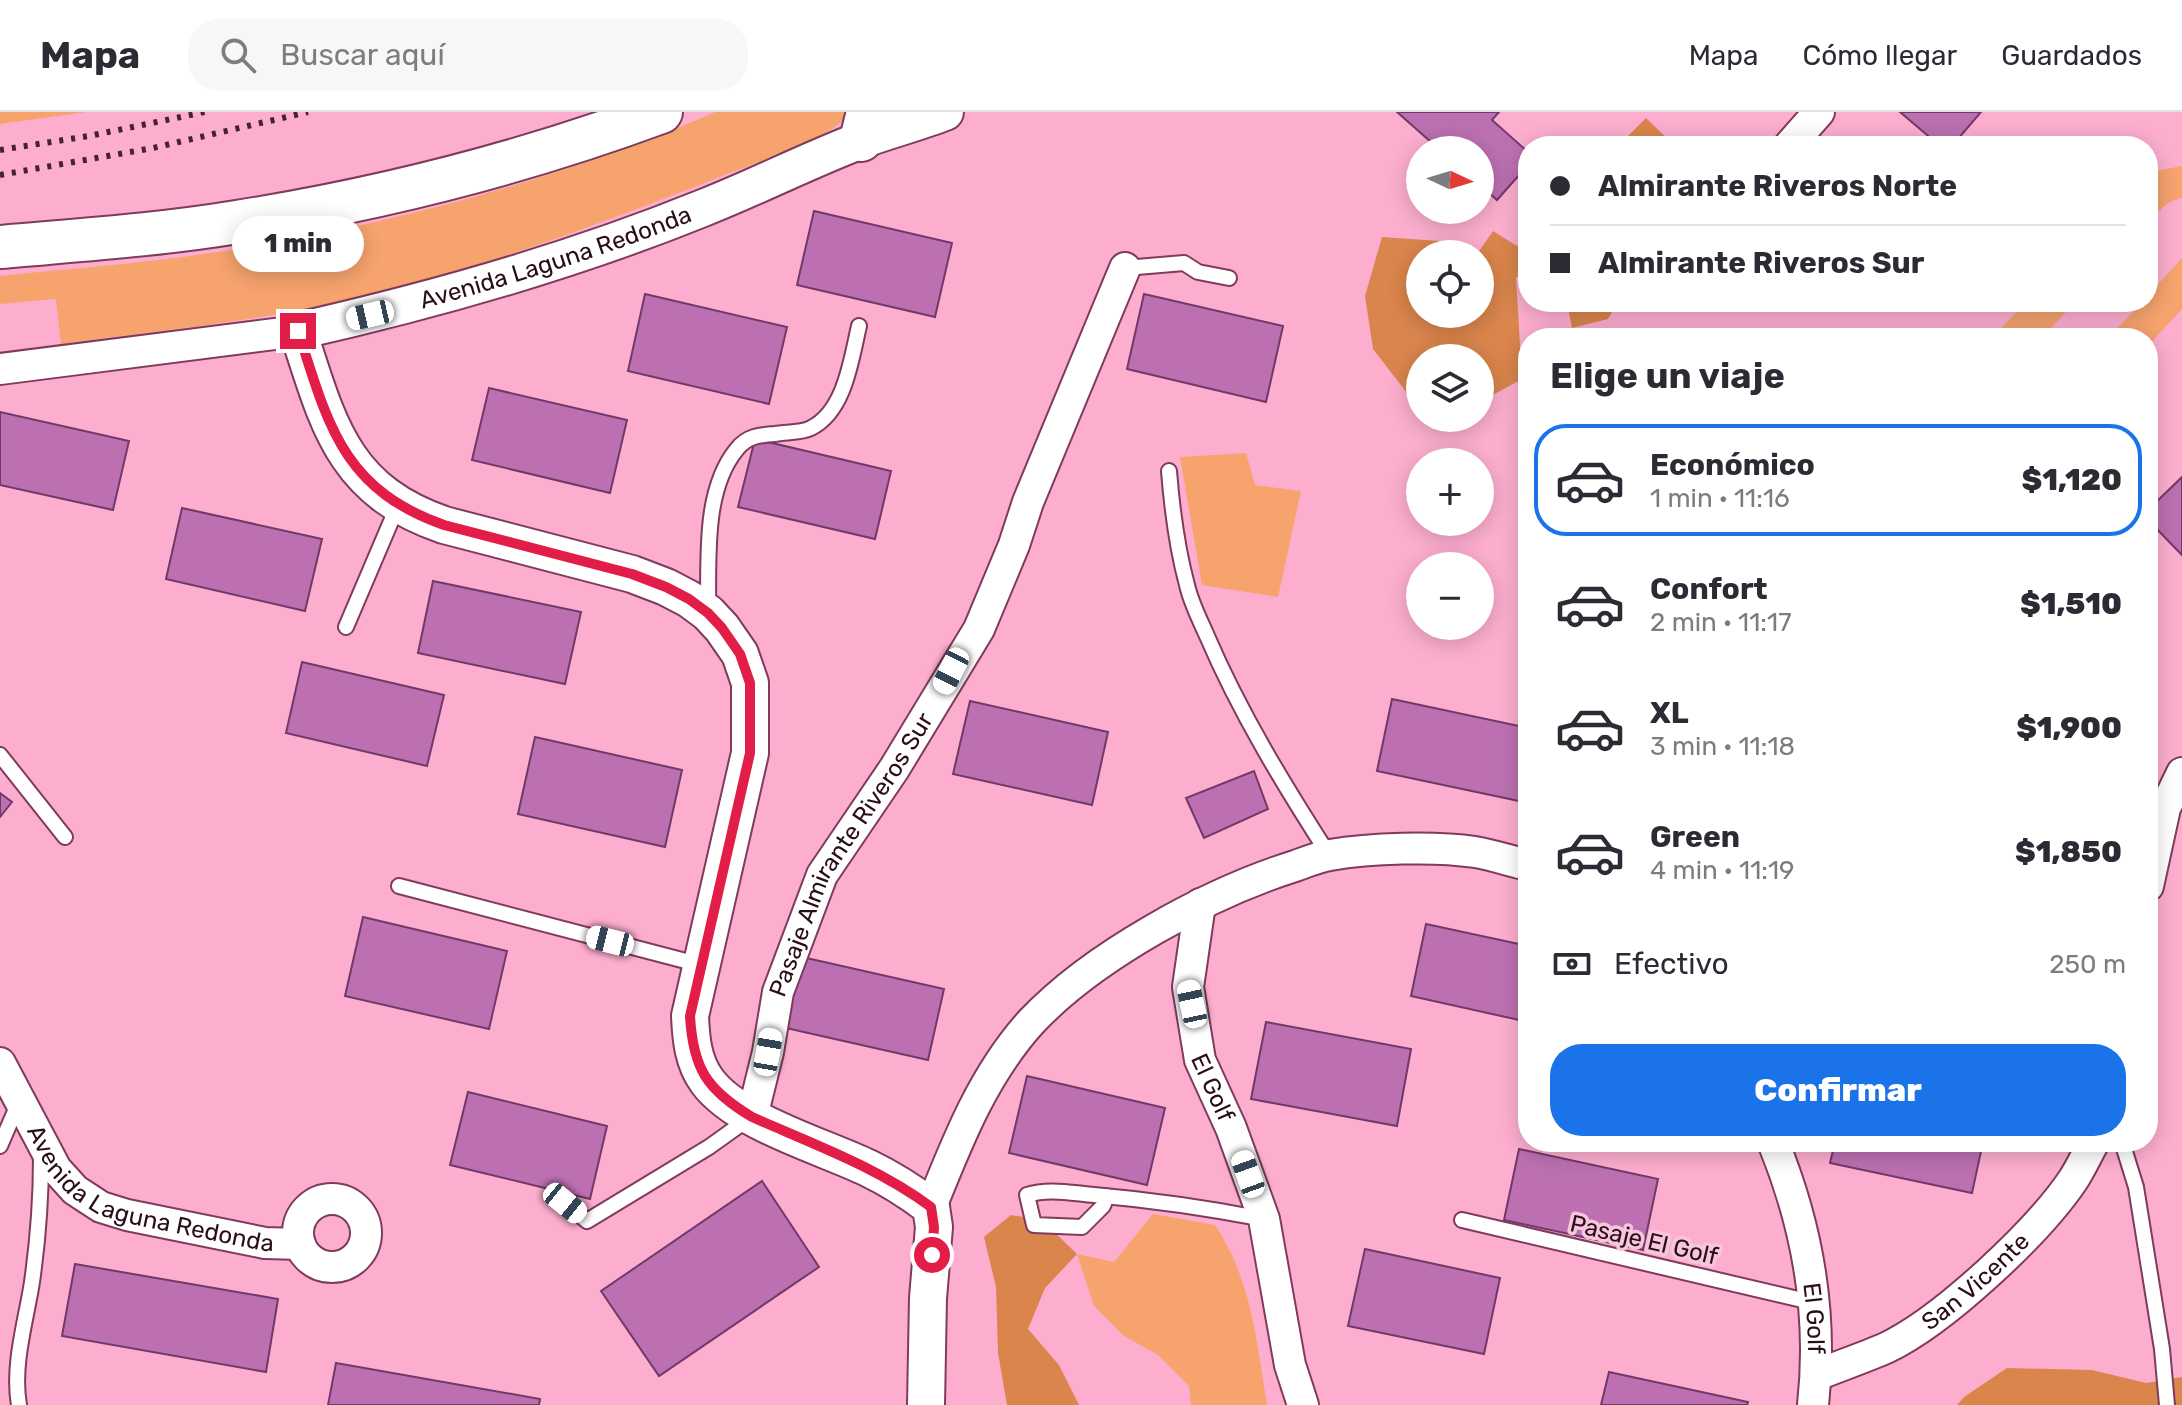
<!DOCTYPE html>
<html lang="es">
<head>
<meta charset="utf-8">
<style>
	body { margin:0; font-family:Rubik,sans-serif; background:#f7f7f7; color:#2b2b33; height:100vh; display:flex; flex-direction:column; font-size:30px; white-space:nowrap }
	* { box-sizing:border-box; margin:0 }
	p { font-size:26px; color:#7c7c81 }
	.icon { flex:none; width:44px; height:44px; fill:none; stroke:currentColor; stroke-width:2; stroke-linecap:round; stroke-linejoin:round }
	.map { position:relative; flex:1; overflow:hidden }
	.side { position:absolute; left:1518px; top:216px; width:640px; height:824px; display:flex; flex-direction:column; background:#fff; border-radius:32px; box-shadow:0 4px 20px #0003 }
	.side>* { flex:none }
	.hud { position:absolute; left:1518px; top:24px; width:640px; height:176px; border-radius:32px; box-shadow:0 4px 20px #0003; display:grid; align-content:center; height:176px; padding:0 32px; background:#fff }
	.needle { width:52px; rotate:94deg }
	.controls { position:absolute; left:1406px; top:24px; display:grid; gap:16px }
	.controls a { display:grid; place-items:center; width:88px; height:88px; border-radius:50%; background:#fff; box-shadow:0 4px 20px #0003; font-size:40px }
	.end { position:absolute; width:36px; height:36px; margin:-18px; border:10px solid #e11d48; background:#fff; box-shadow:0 0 0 4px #fff }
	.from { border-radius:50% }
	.bubble { position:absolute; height:56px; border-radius:28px; background:#fff; box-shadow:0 4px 20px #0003; font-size:26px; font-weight:800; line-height:56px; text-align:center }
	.car { position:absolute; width:24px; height:48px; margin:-24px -12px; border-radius:10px; box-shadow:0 0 6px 2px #0007; background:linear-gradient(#fff 24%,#345 0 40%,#fff 0 76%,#345 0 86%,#fff 0) }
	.hud b { display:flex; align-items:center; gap:28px; height:76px; font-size:30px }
	.hud b+b { border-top:2px solid #e1e1e2 }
	.hud i { width:20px; height:20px; background:#2b2b33 }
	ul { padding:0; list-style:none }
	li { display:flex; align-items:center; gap:24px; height:112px; margin:0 16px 12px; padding:0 16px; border:4px solid transparent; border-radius:32px }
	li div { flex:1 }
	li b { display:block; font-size:30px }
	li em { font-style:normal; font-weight:800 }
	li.active { border-color:#1a73e8 }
	li>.icon { width:72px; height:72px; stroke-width:1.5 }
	h2 { padding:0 32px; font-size:36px; line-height:96px }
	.pay { display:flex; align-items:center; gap:20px; height:88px; padding:0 32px; font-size:30px }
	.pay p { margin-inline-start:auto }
	.button { display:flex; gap:16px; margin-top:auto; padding:16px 32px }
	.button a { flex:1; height:92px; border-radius:32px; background:#1a73e8; color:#fff; font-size:32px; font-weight:800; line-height:92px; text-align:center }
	header { display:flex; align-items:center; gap:48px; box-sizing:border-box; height:112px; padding:0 40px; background:#fff; border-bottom:2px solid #e1e1e2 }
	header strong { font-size:38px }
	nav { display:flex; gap:44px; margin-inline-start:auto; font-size:28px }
	.search { width:560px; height:72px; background:#f7f7f7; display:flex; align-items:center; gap:20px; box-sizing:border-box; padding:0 28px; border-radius:32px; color:#7c7c81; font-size:30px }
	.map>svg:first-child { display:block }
	.green { fill:#f6a36e }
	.forest { fill:#da854c }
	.building { fill:#bc70b1; stroke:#703a68; stroke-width:2 }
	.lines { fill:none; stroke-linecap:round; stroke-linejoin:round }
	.service-casing { stroke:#7e3b5b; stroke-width:18 }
	.minor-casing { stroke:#7e3b5b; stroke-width:34 }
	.tertiary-casing { stroke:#7e3b5b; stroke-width:40 }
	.secondary-casing { stroke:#7e3b5b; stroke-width:46 }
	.service { stroke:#fff; stroke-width:14 }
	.minor { stroke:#fff; stroke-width:30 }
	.tertiary { stroke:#fff; stroke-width:36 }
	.secondary { stroke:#fff; stroke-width:42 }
	.rail { stroke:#452232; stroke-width:6; stroke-dasharray:4 8; stroke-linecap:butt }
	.route { stroke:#e11d48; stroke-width:10 }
	.labels { text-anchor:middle; stroke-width:7; stroke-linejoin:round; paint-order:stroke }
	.street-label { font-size:24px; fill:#290d1a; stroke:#f7c6da }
</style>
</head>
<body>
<header>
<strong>Mapa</strong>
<div class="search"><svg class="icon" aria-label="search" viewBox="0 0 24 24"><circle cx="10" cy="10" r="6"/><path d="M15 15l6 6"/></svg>Buscar aquí</div>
<nav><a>Mapa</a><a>Cómo llegar</a><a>Guardados</a></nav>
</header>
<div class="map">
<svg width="2182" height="1293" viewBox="0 0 2182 1293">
	<rect width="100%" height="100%" fill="#fdaecf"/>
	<!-- green -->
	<path class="green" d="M0 0H87L0 12Z
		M715 0H851C830 28 757 50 722 64 611 108 500 149 384 180 279 207 169 217 61 232L56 187 0 192V164C75 156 150 151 224 139 390 113 562 67 715 0Z
		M2182 54V86C2167 88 2158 100 2148 111V64L2160 58Z
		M2182 146V197L2148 234V226H2108L2142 190H2148V183Z
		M2026 190H2075L2042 226H1992Z
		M1246 341 1255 373 1301 379 1278 485 1202 473 1180 345Z
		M1153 1102 1215 1113C1251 1166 1257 1230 1267 1293H1191L1189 1274 1158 1243 1124 1224 1094 1194 1077 1142 1114 1150Z"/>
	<!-- forest -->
	<path class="forest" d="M1646 6 1675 34H1618Z
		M1493 119 1517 134 1528 123V164L1516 165 1522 267 1480 290V246H1420V294H1417L1373 237 1365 184 1382 125 1439 129 1463 142H1420V202H1480V142H1477Z
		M1567 190H1618L1608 207 1572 216Z
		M1011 1103 1042 1108 1077 1142 1045 1176 1028 1217 1059 1253 1079 1293H1007L998 1241 996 1175 984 1125Z
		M2007 1256 2092 1258 2146 1271 2182 1265V1293H1957L1964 1285Z"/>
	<!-- building -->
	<path class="building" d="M1397 0H1499L1492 8 1528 40V53L1497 88 1480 73V38H1440Z
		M1900 0H1981L1952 34H1940Z
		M814 99 952 131 935 205 797 173Z
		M645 182 787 215 769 292 628 259Z
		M1144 182 1283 214 1266 290 1127 257Z
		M489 276 627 308 610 381 472 348Z
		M0 300 129 329 113 398 0 373Z
		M755 327 891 359 875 427 738 395Z
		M2182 365V443L2148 408V398Z
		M182 396 322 427 305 499 166 467Z
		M433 469 581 500 565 572 418 541Z
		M302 550 444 583 427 654 286 621Z
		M1392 587 1528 616V647L1519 689 1377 659Z
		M970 589 1108 620 1092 693 953 662Z
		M535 625 682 658 665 735 518 702Z
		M1254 659 1268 697 1204 726 1186 686Z
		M0 681 12 690 0 705Z
		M363 805 507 839 489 917 345 884Z
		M1426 812 1528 834V910L1411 884Z
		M802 845 944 877 928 948 786 916Z
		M1266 910 1411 937 1397 1014 1251 987Z
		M1027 964 1165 996 1147 1073 1009 1041Z
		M468 980 607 1014 590 1087 450 1053Z
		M1835 1030H1983L1972 1081 1830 1051Z
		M1519 1037 1658 1067 1643 1138 1504 1108Z
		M762 1069 819 1155 659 1264 601 1179Z
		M1365 1137 1500 1166 1484 1242 1348 1214Z
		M75 1152 278 1187 266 1260 62 1224Z
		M336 1251 540 1287 539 1293H328Z
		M1609 1260 1748 1290 1747 1293H1601Z"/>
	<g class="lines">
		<!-- service casing -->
		<g class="service-casing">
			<path id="service" d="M1125 156 1184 151 1198 160 1229 166
				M1169 359C1172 397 1177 436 1187 473 1191 491 1200 508 1207 524 1240 601 1284 673 1329 743
				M708 497C709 447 703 378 737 337 747 324 760 323 775 322 786 320 802 321 811 316 845 299 851 248 859 214
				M346 515 398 393
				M0 643 65 725
				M399 774 701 853
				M2122 1030 2136 1075 2162 1237 2167 1293
				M0 1034 19 990
				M1107 1084 1103 1094 1082 1115 1034 1113 1027 1083C1048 1076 1071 1081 1094 1083 1151 1088 1207 1096 1264 1107
				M565 1091 587 1109 709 1035 751 1005
				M1462 1108 1815 1191
				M19 1293C12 1253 26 1209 32 1170 38 1128 41 1087 41 1045"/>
		</g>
		<!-- minor casing -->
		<g class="minor-casing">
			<g id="minor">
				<path d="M1789 34 1819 0"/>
				<path d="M0 257 298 219"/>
				<path d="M2148 774 2165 696 2182 661"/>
				<path id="s1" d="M1200 792 1188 875 1200 948 1231 1016 1264 1107 1290 1253 1303 1293"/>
				<path id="s2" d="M0 951 56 1057 75 1078 101 1095 127 1103 265 1131 300 1132"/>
				<path id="s3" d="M752 1005 768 940 778 880 822 763 894 657 979 517 1014 433 1028 390 1125 156"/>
				<path id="s4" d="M1773 1030C1807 1113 1823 1203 1813 1293"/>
				<circle cx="332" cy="1121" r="34"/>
				<path d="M931 1095C957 1030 983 963 1031 910 1093 844 1209 781 1295 754 1306 750 1318 745 1330 743 1370 736 1435 734 1475 740 1493 743 1510 749 1528 753"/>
				<path id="s5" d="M1817 1263C1839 1254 1863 1246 1886 1236 1943 1209 2037 1121 2073 1068 2081 1056 2087 1042 2094 1030"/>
			</g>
		</g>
		<!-- tertiary casing -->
		<g class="tertiary-casing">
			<g id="tertiary">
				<path id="s6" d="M926 1293 928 1186 934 1115 931 1095C911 1080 891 1067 868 1056 822 1034 737 1010 707 969 693 950 691 927 690 904L750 641V571L740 542 722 516 708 501 689 487 666 475 632 462 444 413C342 378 328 311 298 219 435 188 572 149 703 96 756 75 807 49 859 29 888 18 917 11 945 0"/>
			</g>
		</g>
		<!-- secondary casing -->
		<g class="secondary-casing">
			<path id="secondary" d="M861 28 868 0
				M0 135C79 128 158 123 237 110 382 87 523 51 661 0"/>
		</g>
		<!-- service -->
		<use href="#service" class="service"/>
		<!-- minor -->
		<use href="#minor" class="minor"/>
		<!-- tertiary -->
		<use href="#tertiary" class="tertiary"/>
		<!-- secondary -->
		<use href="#secondary" class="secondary"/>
		<!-- rail -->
		<path class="rail" d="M0 38 89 24 205 0
			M0 63 153 36 308 0"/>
	</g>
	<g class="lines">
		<!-- route -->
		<path class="route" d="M298 219C328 312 342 377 444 413L632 462 666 475 689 487 708 501 722 516 740 542 750 571V641L690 904C693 957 707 978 752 1005 813 1032 877 1055 931 1095L934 1115 932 1143"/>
	</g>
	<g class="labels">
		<!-- street labels -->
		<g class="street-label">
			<text dy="8" stroke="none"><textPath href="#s6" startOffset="1752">Avenida Laguna Redonda</textPath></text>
			<text dy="8" stroke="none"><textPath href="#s3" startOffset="284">Pasaje Almirante Riveros Sur</textPath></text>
			<text dy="8" stroke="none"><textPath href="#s1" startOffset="188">El Golf</textPath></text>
			<text dy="8" stroke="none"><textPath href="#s2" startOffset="214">Avenida Laguna Redonda</textPath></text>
			<text transform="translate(1644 1128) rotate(13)" y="8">Pasaje El Golf</text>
			<text dy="8" stroke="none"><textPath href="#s5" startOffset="186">San Vicente</textPath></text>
			<text dy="8" stroke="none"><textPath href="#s4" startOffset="182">El Golf</textPath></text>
		</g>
	</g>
</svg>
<div class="controls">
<a><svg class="needle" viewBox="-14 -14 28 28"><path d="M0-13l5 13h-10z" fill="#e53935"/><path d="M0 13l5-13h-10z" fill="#7c7c81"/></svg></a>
<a><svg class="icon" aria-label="locate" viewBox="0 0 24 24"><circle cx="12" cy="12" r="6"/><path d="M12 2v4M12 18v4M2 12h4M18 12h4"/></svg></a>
<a><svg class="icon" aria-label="layers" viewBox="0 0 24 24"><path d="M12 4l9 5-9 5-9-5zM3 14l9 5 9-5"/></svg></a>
<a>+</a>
<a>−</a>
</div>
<i class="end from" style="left:932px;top:1143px"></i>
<i class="end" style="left:298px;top:219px"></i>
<div class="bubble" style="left:232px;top:104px;width:132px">1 min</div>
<i class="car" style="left:370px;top:203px;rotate:257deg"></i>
<i class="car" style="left:951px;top:559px;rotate:207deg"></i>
<i class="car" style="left:610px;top:829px;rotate:284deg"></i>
<i class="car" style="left:1192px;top:892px;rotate:348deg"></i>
<i class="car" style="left:768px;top:940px;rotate:10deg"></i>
<i class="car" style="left:1248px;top:1062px;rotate:340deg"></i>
<i class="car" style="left:565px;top:1091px;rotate:129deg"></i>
<div class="hud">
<b><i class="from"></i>Almirante Riveros Norte</b>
<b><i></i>Almirante Riveros Sur</b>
</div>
<section class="side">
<h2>Elige un viaje</h2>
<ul>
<li class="active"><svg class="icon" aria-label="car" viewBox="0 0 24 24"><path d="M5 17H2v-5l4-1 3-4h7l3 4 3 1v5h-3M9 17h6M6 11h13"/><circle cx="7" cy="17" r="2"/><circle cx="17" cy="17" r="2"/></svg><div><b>Económico</b><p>1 min · 11:16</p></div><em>$1,120</em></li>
<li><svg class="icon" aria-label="car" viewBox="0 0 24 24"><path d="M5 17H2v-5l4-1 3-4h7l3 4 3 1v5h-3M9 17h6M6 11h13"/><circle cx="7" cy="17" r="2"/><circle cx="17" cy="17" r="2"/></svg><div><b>Confort</b><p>2 min · 11:17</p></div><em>$1,510</em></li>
<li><svg class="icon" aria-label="car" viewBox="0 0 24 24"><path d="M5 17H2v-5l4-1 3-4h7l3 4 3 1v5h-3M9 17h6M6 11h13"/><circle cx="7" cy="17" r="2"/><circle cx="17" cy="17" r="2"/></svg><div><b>XL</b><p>3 min · 11:18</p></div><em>$1,900</em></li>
<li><svg class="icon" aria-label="car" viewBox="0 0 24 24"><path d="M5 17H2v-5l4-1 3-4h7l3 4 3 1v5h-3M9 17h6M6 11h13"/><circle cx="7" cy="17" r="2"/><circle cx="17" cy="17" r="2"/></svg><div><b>Green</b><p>4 min · 11:19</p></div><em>$1,850</em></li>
</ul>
<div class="pay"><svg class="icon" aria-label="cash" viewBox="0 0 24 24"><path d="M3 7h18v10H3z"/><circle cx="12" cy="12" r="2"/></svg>Efectivo<p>250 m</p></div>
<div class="button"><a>Confirmar</a></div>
</section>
</div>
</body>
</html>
